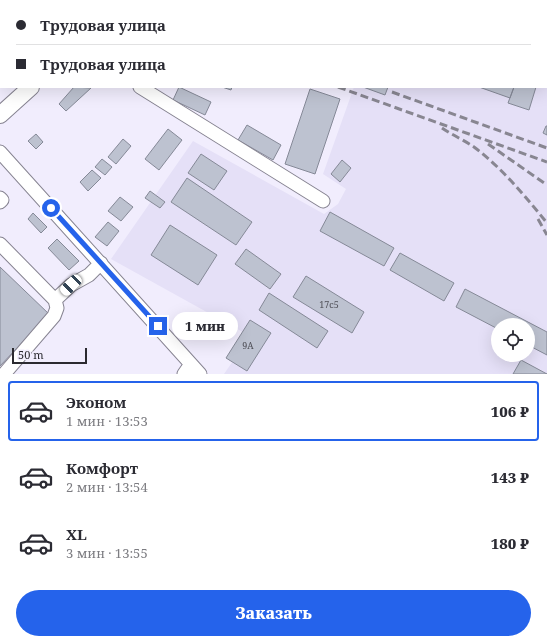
<!DOCTYPE html>
<html lang="ru">
<head>
<meta charset="utf-8">
<style>
	body { margin:0; font-family:"Noto Serif",serif; background:#f7f7f7; color:#2b2b33; height:100vh; display:flex; flex-direction:column; font-size:15px; white-space:nowrap }
	* { box-sizing:border-box; margin:0 }
	p { font-size:13px; color:#7c7c81 }
	.icon { flex:none; width:22px; height:22px; fill:none; stroke:currentColor; stroke-width:2; stroke-linecap:round; stroke-linejoin:round }
	.map { position:relative; height:374px; overflow:hidden }
	.side { display:flex; flex-direction:column; background:#fff; flex:1 }
	.side>* { flex:none }
	.guide { position:absolute; left:0px; top:0px; width:547px; height:88px; box-shadow:0 4px 16px #0002; display:grid; align-content:center; height:88px; padding:0 16px; background:#fff }
	.buttons { position:absolute; left:491px; top:318px; display:grid; gap:8px }
	.buttons a { display:grid; place-items:center; width:44px; height:44px; border-radius:50%; background:#fff; box-shadow:0 4px 16px #0002; font-size:20px }
	.scale { position:absolute; left:12px; bottom:10px; width:75px; box-sizing:border-box; padding-left:4px; border:2px solid #2b2a30; border-top:0; font-size:11px; line-height:14px; white-space:nowrap; color:#2b2a30; -webkit-text-stroke:3px #f1edfd; paint-order:stroke }
	.end { position:absolute; width:18px; height:18px; margin:-9px; border:5px solid #2563eb; background:#fff; box-shadow:0 0 0 2px #fff }
	.from { border-radius:50% }
	.bubble { position:absolute; height:28px; border-radius:14px; background:#fff; box-shadow:0 4px 16px #0002; font-size:13px; font-weight:800; line-height:28px; text-align:center }
	.car { position:absolute; width:12px; height:24px; margin:-12px -6px; border-radius:5px; box-shadow:0 0 3px 1px #0007; background:linear-gradient(#fff 24%,#345 0 40%,#fff 0 76%,#345 0 86%,#fff 0) }
	.guide b { display:flex; align-items:center; gap:14px; height:38px; font-size:15px }
	.guide b+b { border-top:1px solid #e1e1e2 }
	.guide i { width:10px; height:10px; background:#2b2b33 }
	ul { padding:7px 0 0; list-style:none }
	li { display:flex; align-items:center; gap:12px; height:60px; margin:0 8px 6px; padding:0 8px; border:2px solid transparent; border-radius:4px }
	li div { flex:1 }
	li b { display:block; font-size:15px }
	li em { font-style:normal; font-weight:800 }
	li.on { border-color:#2563eb }
	li>.icon { width:36px; height:36px; stroke-width:1.5 }
	.primary-button { display:flex; gap:8px; margin-top:auto; padding:8px 16px }
	.primary-button a { flex:1; height:46px; border-radius:24px; background:#2563eb; color:#fff; font-size:16px; font-weight:800; line-height:46px; text-align:center }
	.map>svg:first-child { display:block }
	.built { fill:#e5e0f7; fill-rule:evenodd }
	.building { fill:#bdc2d0; stroke:#858997 }
	.lines { fill:none; stroke-linecap:round; stroke-linejoin:round }
	.minor-casing { stroke:#868391; stroke-width:15 }
	.major-casing { stroke:#868391; stroke-width:18 }
	.minor { stroke:#fff; stroke-width:13 }
	.major { stroke:#fff; stroke-width:16 }
	.rail { stroke:#888691; stroke-width:3; stroke-dasharray:8 4; stroke-linecap:butt }
	.route { stroke:#2563eb; stroke-width:5 }
	.labels { text-anchor:middle; stroke-width:3.5; stroke-linejoin:round; paint-order:stroke }
	.number-label { font-size:9px; fill:#505058 }
</style>
</head>
<body>
<div class="map">
<svg width="547" height="374" viewBox="0 0 547 374">
	<rect width="100%" height="100%" fill="#f1edfd"/>
	<!-- built -->
	<path class="built" d="M537 0H547V374H224L250 336 111 259 193 141 324 214 338 204 346 189 323 174 354 87H546V1ZM498 325H528V355H498Z"/>
	<!-- building -->
	<path class="building" d="M196 0H214L215 1H197Z
		M290 0H312V1H291Z
		M490 0H510L489 1Z
		M542 0H547V53L546 1Z
		M74 87 91 88 66 111 59 104Z
		M179 87 211 102 205 115 173 100Z
		M222 87H232L231 90Z
		M363 87H388L385 95Z
		M479 87H514L510 98Z
		M514 87H536L529 110 508 103Z
		M310 89 340 99 315 174 285 164Z
		M247 125 281 145 273 160 238 140Z
		M546 126H547V135L543 133Z
		M168 129 182 140 159 170 145 159Z
		M36 134 43 142 36 149 28 141Z
		M123 139 131 146 116 164 108 157Z
		M201 154 227 171 214 190 188 173Z
		M102 159 112 167 105 175 95 167Z
		M342 160 351 168 340 182 331 174Z
		M92 170 101 178 88 191 80 182Z
		M187 178 252 222 236 245 171 202Z
		M150 191 165 202 160 208 145 198Z
		M120 197 133 207 121 221 108 211Z
		M330 212 394 248 384 266 320 231Z
		M33 213 47 227 41 233 28 219Z
		M108 222 119 231 107 246 95 237Z
		M170 225 217 255 198 285 151 255Z
		M57 239 79 261 69 270 48 248Z
		M246 249 281 274 270 289 235 264Z
		M400 253 454 283 444 301 390 270Z
		M0 267 49 314 0 366Z
		M306 276 364 312 352 333 293 297Z
		M465 289 547 332V355L528 345V325H498V329L456 307Z
		M269 293 328 331 317 348 259 310Z
		M250 320 271 333 247 371 226 358Z
		M521 360 547 374H513Z"/>
	<g class="lines">
		<!-- minor casing -->
		<g class="minor-casing">
			<path id="minor" d="M331 0V1
				M525 0V1
				M474 1V0
				M140 87 323 201
				M0 152 200 374
				M0 198 2 200 0 202
				M0 244 55 300 71 285 89 275 101 263
				M4 374 54 316 57 308 55 300
				M184 374 191 364"/>
		</g>
		<!-- major casing -->
		<g class="major-casing">
			<path id="major" d="M124 1 125 0
				M0 115 31 87"/>
		</g>
		<!-- minor -->
		<use href="#minor" class="minor"/>
		<!-- major -->
		<use href="#major" class="major"/>
		<!-- rail -->
		<path class="rail" d="M338 87 547 162
			M392 92 547 148
			M442 128C452 135 464 140 474 147 502 168 525 196 547 223
			M488 144 547 185
			M538 219 547 235"/>
	</g>
	<g class="lines">
		<!-- route -->
		<path class="route" d="M51 208 158 326"/>
	</g>
	<g class="labels">
		<!-- number labels -->
		<g class="number-label">
			<text x="329" y="308">17с5</text>
			<text x="248" y="349">9А</text>
		</g>
	</g>
</svg>
<div class="buttons">
<a><svg class="icon" aria-label="locate" viewBox="0 0 24 24"><circle cx="12" cy="12" r="6"/><path d="M12 2v4M12 18v4M2 12h4M18 12h4"/></svg></a>
</div>
<div class="scale">50 m</div>
<i class="end from" style="left:51px;top:208px"></i>
<i class="end" style="left:158px;top:326px"></i>
<div class="bubble" style="left:172px;top:312px;width:66px">1 мин</div>
<i class="car" style="left:71px;top:285px;rotate:226deg"></i>
<div class="guide">
<b><i class="from"></i>Трудовая улица</b>
<b><i></i>Трудовая улица</b>
</div>
</div>
<section class="side">
<ul>
<li class="on"><svg class="icon" aria-label="car" viewBox="0 0 24 24"><path d="M5 17H2v-5l4-1 3-4h7l3 4 3 1v5h-3M9 17h6M6 11h13"/><circle cx="7" cy="17" r="2"/><circle cx="17" cy="17" r="2"/></svg><div><b>Эконом</b><p>1 мин · 13:53</p></div><em>106 ₽</em></li>
<li><svg class="icon" aria-label="car" viewBox="0 0 24 24"><path d="M5 17H2v-5l4-1 3-4h7l3 4 3 1v5h-3M9 17h6M6 11h13"/><circle cx="7" cy="17" r="2"/><circle cx="17" cy="17" r="2"/></svg><div><b>Комфорт</b><p>2 мин · 13:54</p></div><em>143 ₽</em></li>
<li><svg class="icon" aria-label="car" viewBox="0 0 24 24"><path d="M5 17H2v-5l4-1 3-4h7l3 4 3 1v5h-3M9 17h6M6 11h13"/><circle cx="7" cy="17" r="2"/><circle cx="17" cy="17" r="2"/></svg><div><b>XL</b><p>3 мин · 13:55</p></div><em>180 ₽</em></li>
</ul>
<div class="primary-button"><a>Заказать</a></div>
</section>
</body>
</html>
